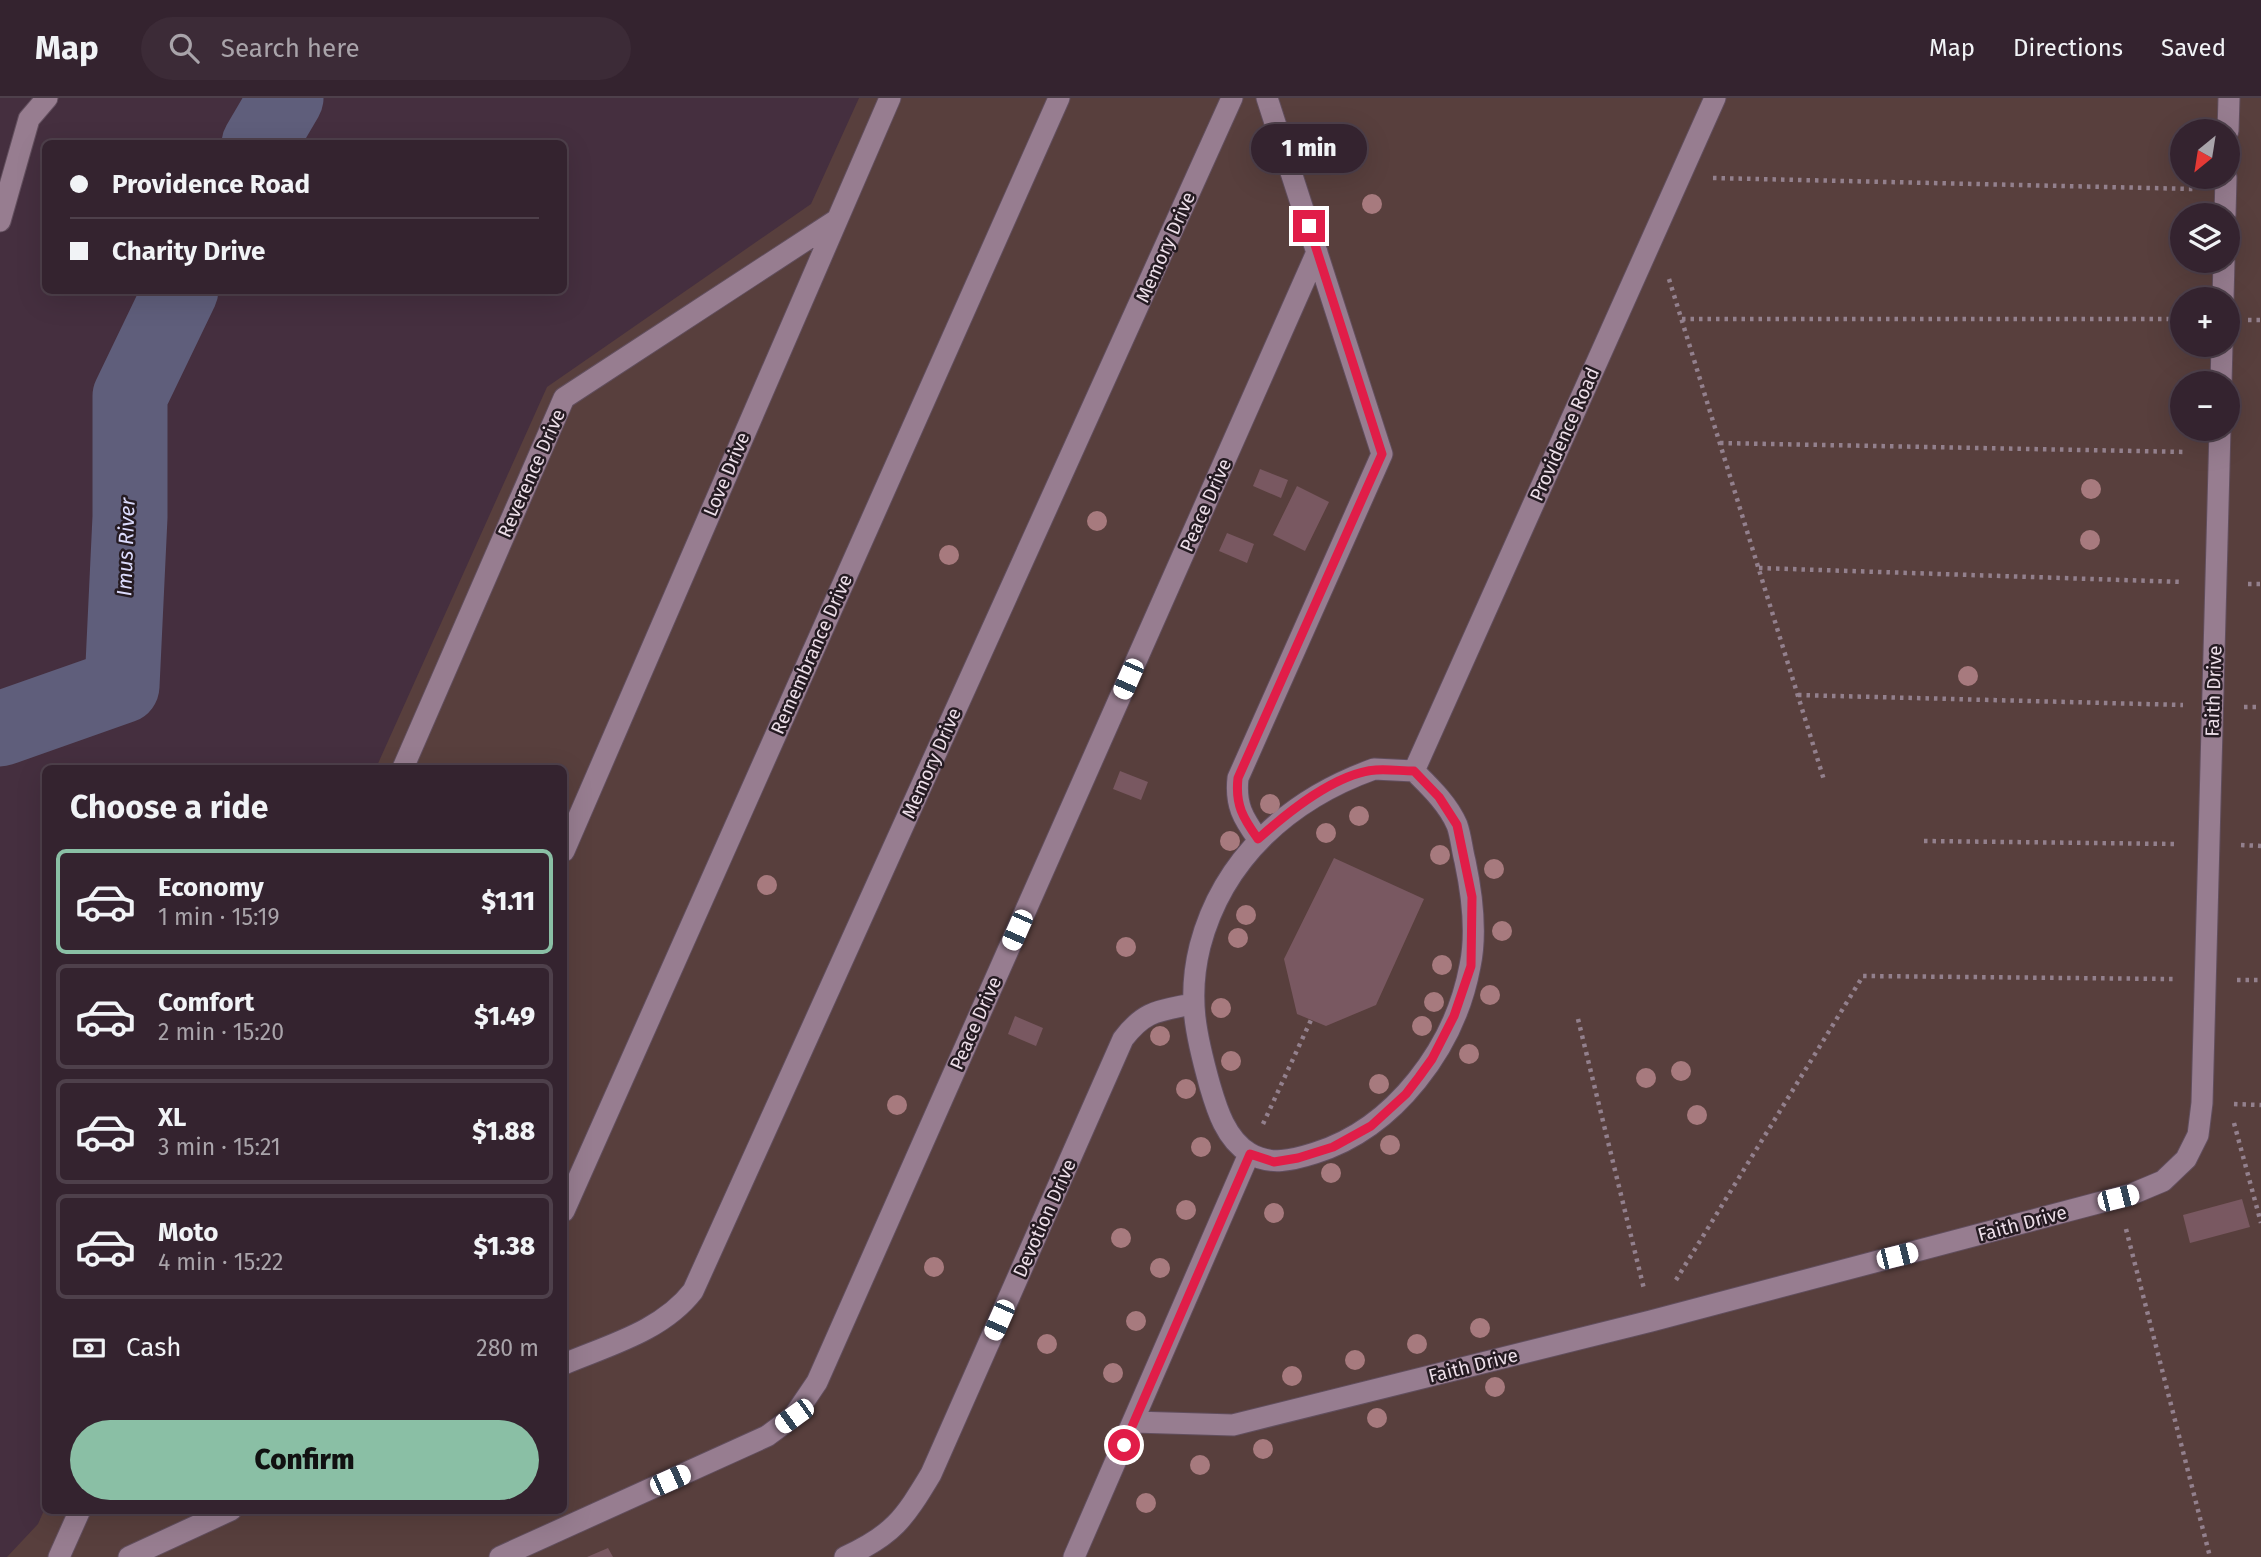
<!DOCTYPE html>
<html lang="en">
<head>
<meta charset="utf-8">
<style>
	body { margin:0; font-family:"Fira Sans",sans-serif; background:#3c2b37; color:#f1f3f6; height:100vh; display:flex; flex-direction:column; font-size:26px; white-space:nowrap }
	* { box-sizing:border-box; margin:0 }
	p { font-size:23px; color:#a9a4aa }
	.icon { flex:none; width:38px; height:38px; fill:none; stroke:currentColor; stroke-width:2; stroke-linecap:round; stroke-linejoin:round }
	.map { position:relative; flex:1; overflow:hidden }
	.panel { position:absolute; left:42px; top:667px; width:525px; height:749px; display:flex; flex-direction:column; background:#34232f; border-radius:10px; box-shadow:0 7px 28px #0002,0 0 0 2px #4e404b }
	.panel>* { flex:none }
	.guide { position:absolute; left:42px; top:42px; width:525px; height:154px; border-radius:10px; box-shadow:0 7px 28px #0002,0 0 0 2px #4e404b; display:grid; align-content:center; height:154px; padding:0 28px; background:#34232f }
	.needle { width:46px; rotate:210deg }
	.fabs { position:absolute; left:2170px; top:21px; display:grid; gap:14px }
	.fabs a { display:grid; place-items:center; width:70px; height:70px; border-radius:50%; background:#34232f; box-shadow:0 7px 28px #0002,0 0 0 2px #4e404b; font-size:35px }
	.end { position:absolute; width:32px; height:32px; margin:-16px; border:9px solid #e11d48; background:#fff; box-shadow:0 0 0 4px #fff }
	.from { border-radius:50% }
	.bubble { position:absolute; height:49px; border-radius:24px; background:#34232f; box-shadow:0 7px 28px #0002,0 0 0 2px #4e404b; font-size:23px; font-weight:800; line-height:49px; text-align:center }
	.car { position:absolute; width:21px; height:42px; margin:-21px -10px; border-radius:9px; box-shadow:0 0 5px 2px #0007; background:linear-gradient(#fff 24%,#345 0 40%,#fff 0 76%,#345 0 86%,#fff 0) }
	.guide b { display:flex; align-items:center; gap:24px; height:66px; font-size:26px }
	.guide b+b { border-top:2px solid #4e404b }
	.guide i { width:18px; height:18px; background:#f1f3f6 }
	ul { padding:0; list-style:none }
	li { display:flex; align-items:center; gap:21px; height:105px; margin:0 14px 10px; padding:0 14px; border:4px solid #4e404b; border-radius:10px }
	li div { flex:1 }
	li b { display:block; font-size:26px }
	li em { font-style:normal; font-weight:800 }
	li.active { border-color:#8abfa5 }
	li>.icon { width:63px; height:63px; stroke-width:1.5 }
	h2 { padding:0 28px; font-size:32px; line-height:84px }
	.pay { display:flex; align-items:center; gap:18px; height:77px; padding:0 28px; font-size:26px }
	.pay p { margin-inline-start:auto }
	.primary-button { display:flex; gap:14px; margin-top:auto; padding:14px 28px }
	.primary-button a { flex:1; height:80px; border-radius:42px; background:#8abfa5; color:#111; font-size:28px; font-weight:800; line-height:80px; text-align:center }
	header { display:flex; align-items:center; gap:42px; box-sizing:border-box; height:98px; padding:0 35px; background:#34232f; border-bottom:2px solid #4e404b }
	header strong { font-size:33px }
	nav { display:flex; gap:38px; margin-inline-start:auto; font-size:24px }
	.search { width:490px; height:63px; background:#3c2b37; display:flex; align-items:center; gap:18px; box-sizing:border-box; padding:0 24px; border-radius:38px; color:#a9a4aa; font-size:26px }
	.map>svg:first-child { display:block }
	.green { fill:#583f3d; fill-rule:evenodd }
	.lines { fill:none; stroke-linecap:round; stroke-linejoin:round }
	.river { stroke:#5f5e7b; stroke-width:75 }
	.building { fill:#795861 }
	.lane-casing { stroke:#614e5d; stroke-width:23 }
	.street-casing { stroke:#614e5d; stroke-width:23 }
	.path { stroke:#93808d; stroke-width:4.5; stroke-dasharray:3.5 5; stroke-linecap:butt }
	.lane { stroke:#977d90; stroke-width:21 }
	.street { stroke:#977d90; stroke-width:21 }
	.tree { fill:#a77a7e }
	.route { stroke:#e11d48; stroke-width:9 }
	.labels { text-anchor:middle; stroke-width:5; stroke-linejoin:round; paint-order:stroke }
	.street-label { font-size:19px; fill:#eddfe9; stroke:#251b22 }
	.water-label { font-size:21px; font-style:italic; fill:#dcdcfd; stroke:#251b22 }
</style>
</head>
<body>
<header>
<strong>Map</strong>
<div class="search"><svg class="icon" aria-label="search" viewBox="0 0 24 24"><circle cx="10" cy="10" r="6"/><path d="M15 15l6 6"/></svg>Search here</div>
<nav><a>Map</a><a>Directions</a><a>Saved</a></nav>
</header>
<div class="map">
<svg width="2261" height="1459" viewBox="0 0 2261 1459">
	<rect width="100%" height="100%" fill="#452f3f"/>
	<!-- green -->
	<path class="green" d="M859 0H2261V1459H7L38 1426 45 1410 46 1412H564V670H376L547 289 811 106ZM2182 33H2228V79H2182ZM2182 117H2228V163H2182ZM2182 201H2228V247H2182ZM2182 285H2228V331H2182Z"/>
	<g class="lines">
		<!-- river -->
		<path class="river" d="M259 46 286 0
			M0 631 122 588 130 419V298L181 192"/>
	</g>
	<!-- building -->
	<path class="building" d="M1260 371 1288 382 1281 400 1253 388Z
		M1297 388 1329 404 1305 453 1273 437Z
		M1227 435 1254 446 1247 465 1219 453Z
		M1120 673 1148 684 1141 702 1113 691Z
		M1334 760 1424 801 1376 907 1326 928 1297 916 1284 861Z
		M1015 918 1043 930 1036 948 1008 936Z
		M2242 1101 2250 1129 2190 1145 2183 1117Z
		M608 1450 613 1459H587Z"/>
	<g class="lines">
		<!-- lane casing -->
		<g class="lane-casing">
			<path id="lane" d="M2228 33 2229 0
				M2225 117 2226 79
				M2223 201 2224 163
				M2221 285 2222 247
				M403 670 564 300 835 123
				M1374 671 1414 673C1430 689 1448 706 1457 727 1461 738 1462 752 1465 763 1472 796 1477 835 1470 868 1455 949 1395 1030 1315 1055 1293 1062 1270 1068 1249 1055 1226 1041 1217 1012 1210 988 1196 938 1187 900 1200 848 1223 760 1290 701 1374 671Z
				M1414 673 1715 0
				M1258 741C1243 720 1235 707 1238 680L1382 356 1267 0
				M564 753 890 0
				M564 1113 1059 0
				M564 1266C609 1247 662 1233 693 1193L1232 0
				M1134 1324 1233 1327 1651 1223 2132 1096 2163 1083 2186 1061 2198 1037 2202 1005 2220 331
				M59 1459 80 1412
				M129 1459 231 1412
				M500 1459 767 1338 794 1318 817 1284 1317 154
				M845 1459C893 1437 904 1421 931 1376L1123 941C1145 912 1159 913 1192 906
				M1074 1459 1249 1056"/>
		</g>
		<!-- street casing -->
		<g class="street-casing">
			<path id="street" d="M0 123 29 21 47 0"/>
		</g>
		<!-- path -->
		<path class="path" d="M1713 80 2194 91
			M1669 181 1824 682
			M1682 221H2182
			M2248 222H2261
			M1720 345 2187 354
			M1759 470 2183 484
			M2248 486H2261
			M1798 597 2183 607
			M2244 609H2261
			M1924 743 2176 746
			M2241 747 2261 748
			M2237 882H2261
			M1578 921 1644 1191
			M2234 1006 2261 1007
			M2234 1025 2261 1125
			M1263 1026 1311 922
			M2126 1131 2210 1459
			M1676 1182 1863 878 2173 881"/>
		<!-- lane -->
		<use href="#lane" class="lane"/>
		<!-- street -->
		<use href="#street" class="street"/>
	</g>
	<!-- trees -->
	<g class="tree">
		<circle cx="1372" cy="106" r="10"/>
		<circle cx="2091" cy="391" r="10"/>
		<circle cx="1097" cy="423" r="10"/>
		<circle cx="2090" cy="442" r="10"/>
		<circle cx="949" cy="457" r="10"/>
		<circle cx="1968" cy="578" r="10"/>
		<circle cx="1270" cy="706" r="10"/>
		<circle cx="1359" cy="718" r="10"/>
		<circle cx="1326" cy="735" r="10"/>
		<circle cx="1230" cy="743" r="10"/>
		<circle cx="1440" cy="757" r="10"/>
		<circle cx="1494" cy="771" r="10"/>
		<circle cx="767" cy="787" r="10"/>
		<circle cx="1246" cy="817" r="10"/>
		<circle cx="1502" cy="833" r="10"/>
		<circle cx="1238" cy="840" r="10"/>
		<circle cx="1126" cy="849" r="10"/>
		<circle cx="1442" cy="867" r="10"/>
		<circle cx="1490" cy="897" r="10"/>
		<circle cx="1434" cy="904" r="10"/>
		<circle cx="1221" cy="910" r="10"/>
		<circle cx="1422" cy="928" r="10"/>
		<circle cx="1160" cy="938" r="10"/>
		<circle cx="1469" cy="956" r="10"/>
		<circle cx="1231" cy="963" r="10"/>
		<circle cx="1681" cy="973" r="10"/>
		<circle cx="1646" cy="980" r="10"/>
		<circle cx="1379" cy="986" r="10"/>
		<circle cx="1186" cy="991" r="10"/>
		<circle cx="897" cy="1007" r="10"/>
		<circle cx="1697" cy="1017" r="10"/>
		<circle cx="1390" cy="1047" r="10"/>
		<circle cx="1201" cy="1049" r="10"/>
		<circle cx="1331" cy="1075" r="10"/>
		<circle cx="1186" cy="1112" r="10"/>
		<circle cx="1274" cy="1115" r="10"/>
		<circle cx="1121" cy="1140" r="10"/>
		<circle cx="934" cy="1169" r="10"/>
		<circle cx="1160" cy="1170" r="10"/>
		<circle cx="1136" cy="1223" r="10"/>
		<circle cx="1480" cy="1230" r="10"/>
		<circle cx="1047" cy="1246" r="10"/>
		<circle cx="1417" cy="1246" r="10"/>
		<circle cx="1355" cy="1262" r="10"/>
		<circle cx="1113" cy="1275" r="10"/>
		<circle cx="1292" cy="1278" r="10"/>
		<circle cx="1495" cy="1289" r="10"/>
		<circle cx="1377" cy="1320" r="10"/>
		<circle cx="1263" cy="1351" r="10"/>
		<circle cx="1200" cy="1367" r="10"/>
		<circle cx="1146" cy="1405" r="10"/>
	</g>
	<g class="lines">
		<!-- route -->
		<path class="route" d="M1124 1347 1250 1056 1274 1064 1298 1060 1333 1049 1371 1028 1406 996 1419 979 1432 961 1454 918 1471 868 1472 799 1457 727 1439 699 1414 673C1402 673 1388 671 1376 672 1335 675 1287 715 1258 741 1243 720 1235 707 1238 680L1382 356 1309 128"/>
	</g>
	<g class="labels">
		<!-- street labels -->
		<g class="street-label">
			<text transform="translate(1165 149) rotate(-66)" y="7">Memory Drive</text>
			<text transform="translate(1564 336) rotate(-66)" y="7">Providence Road</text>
			<text transform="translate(531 375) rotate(-66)" y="7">Reverence Drive</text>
			<text transform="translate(726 376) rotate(-67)" y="7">Love Drive</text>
			<text transform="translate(1205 407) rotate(-66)" y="7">Peace Drive</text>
			<text transform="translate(811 556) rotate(-66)" y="7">Remembrance Drive</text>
			<text transform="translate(2213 593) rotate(-88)" y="7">Faith Drive</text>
			<text transform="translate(931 665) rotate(-66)" y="7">Memory Drive</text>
			<text transform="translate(975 925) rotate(-66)" y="7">Peace Drive</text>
			<text transform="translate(1044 1120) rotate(-66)" y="7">Devotion Drive</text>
			<text transform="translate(2022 1125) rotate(-15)" y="7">Faith Drive</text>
			<text transform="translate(1473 1267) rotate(-14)" y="7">Faith Drive</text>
		</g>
		<!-- water labels -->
		<g class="water-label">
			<text transform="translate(126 449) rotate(-88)" y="7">Imus River</text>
		</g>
	</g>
</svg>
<div class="fabs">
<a><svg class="needle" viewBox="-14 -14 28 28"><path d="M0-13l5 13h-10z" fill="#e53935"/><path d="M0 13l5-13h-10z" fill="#a9a4aa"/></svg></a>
<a><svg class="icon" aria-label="layers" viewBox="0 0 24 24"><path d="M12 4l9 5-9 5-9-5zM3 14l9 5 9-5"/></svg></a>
<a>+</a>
<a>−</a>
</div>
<i class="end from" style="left:1124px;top:1347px"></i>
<i class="end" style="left:1309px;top:128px"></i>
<div class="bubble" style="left:1251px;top:26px;width:116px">1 min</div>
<i class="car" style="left:1128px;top:581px;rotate:204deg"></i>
<i class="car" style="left:1017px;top:832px;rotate:204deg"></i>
<i class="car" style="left:2118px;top:1100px;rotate:76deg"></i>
<i class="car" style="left:1897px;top:1158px;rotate:76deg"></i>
<i class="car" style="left:999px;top:1222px;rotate:204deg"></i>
<i class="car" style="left:794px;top:1318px;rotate:234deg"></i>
<i class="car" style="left:670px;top:1382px;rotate:66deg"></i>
<div class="guide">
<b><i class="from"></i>Providence Road</b>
<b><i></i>Charity Drive</b>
</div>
<section class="panel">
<h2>Choose a ride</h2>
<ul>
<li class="active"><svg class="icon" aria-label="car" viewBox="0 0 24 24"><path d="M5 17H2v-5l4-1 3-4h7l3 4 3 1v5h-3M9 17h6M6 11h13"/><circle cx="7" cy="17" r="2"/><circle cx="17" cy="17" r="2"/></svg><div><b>Economy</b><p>1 min · 15:19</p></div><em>$1.11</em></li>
<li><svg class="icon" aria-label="car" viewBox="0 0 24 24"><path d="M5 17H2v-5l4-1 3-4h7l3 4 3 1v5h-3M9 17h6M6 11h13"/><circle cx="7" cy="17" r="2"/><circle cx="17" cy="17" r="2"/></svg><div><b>Comfort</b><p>2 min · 15:20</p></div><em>$1.49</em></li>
<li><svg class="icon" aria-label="car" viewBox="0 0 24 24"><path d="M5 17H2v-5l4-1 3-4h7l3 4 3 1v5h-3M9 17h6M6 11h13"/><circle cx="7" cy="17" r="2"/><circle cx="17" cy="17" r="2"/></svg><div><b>XL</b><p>3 min · 15:21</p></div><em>$1.88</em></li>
<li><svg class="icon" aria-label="car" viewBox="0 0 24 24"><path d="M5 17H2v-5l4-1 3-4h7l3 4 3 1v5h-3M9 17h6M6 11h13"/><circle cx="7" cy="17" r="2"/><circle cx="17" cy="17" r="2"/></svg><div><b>Moto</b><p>4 min · 15:22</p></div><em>$1.38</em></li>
</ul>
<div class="pay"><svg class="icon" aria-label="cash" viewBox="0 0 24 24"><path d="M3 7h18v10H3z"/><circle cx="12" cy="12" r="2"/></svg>Cash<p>280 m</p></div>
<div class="primary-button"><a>Confirm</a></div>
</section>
</div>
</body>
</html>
